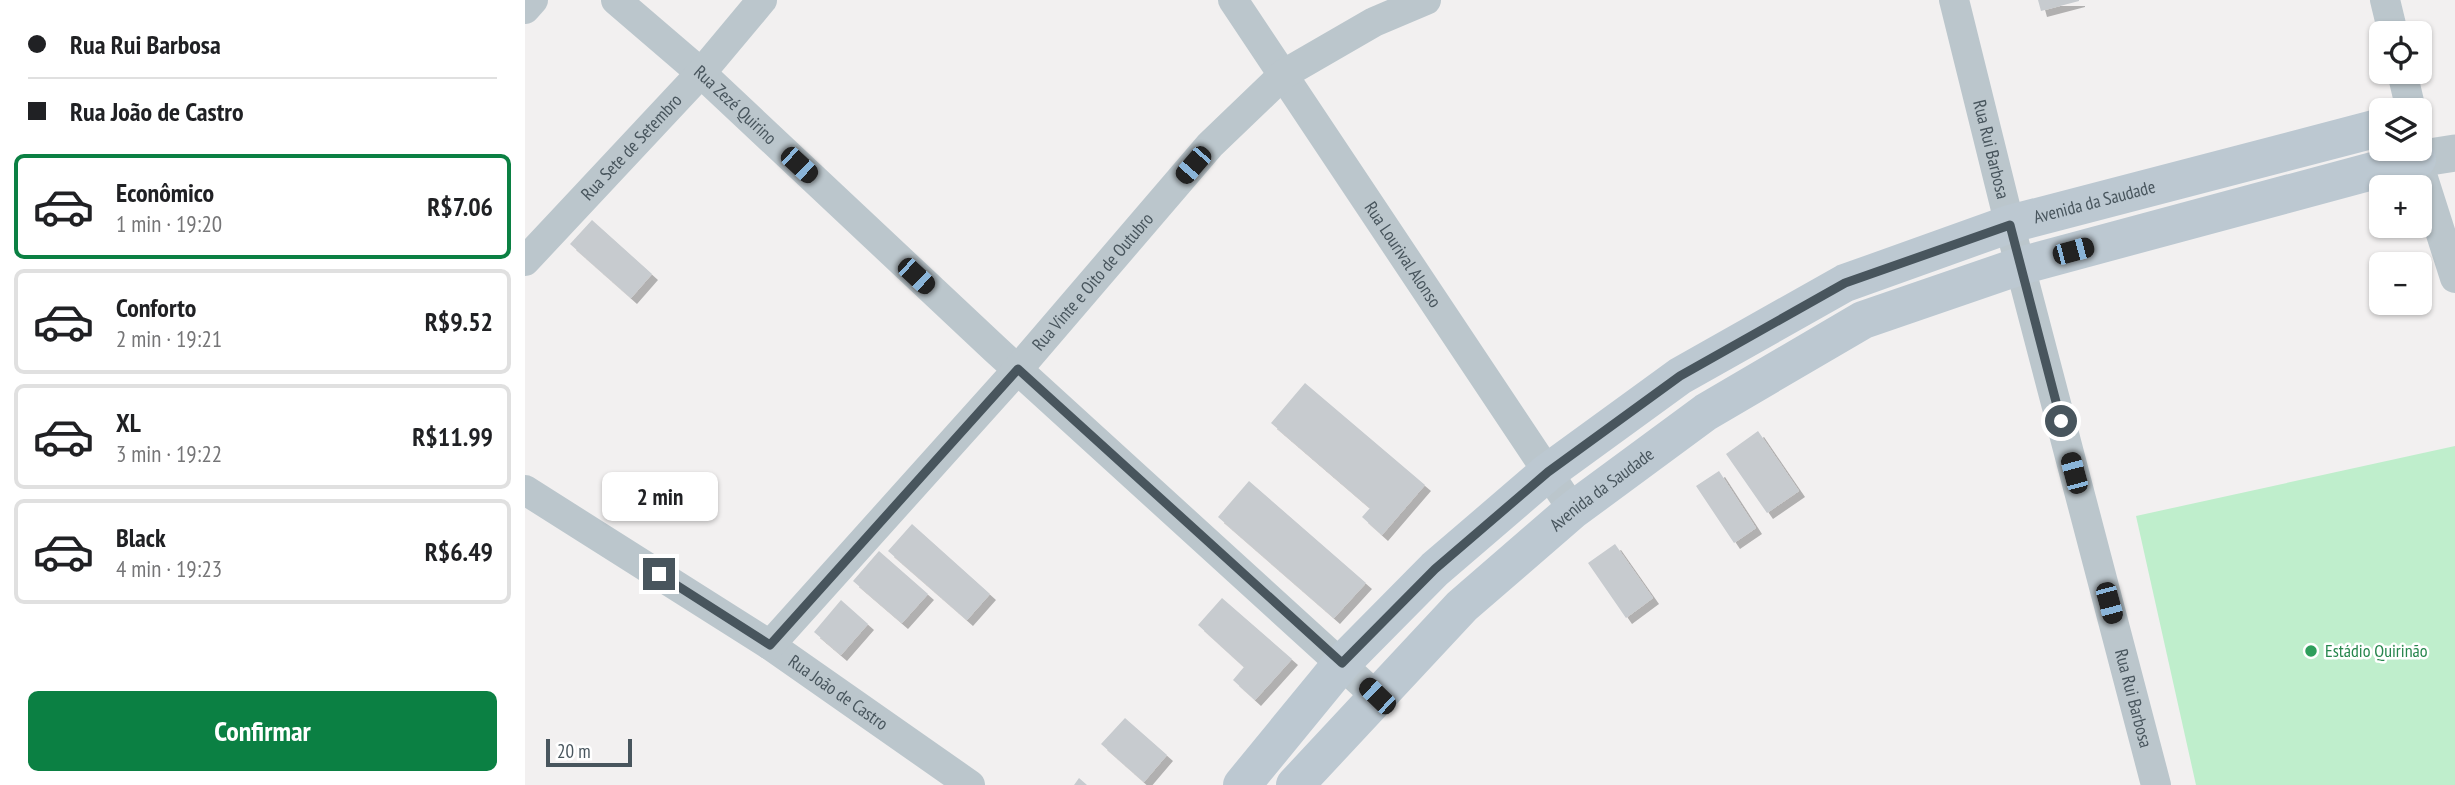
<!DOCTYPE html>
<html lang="pt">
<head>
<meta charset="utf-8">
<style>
	body { margin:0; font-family:"PT Sans Narrow",sans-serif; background:#f6f6f6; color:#202124; height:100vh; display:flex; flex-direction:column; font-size:26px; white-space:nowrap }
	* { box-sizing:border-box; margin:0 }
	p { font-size:23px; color:#757577 }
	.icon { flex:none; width:38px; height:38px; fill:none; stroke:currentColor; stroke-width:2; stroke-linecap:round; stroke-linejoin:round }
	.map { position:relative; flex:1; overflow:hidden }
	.sheet { display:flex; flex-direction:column; background:#fff; width:525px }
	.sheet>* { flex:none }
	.banner { display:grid; align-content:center; height:154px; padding:0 28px; background:#fff }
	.tools { position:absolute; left:1844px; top:21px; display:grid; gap:14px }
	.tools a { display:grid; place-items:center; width:63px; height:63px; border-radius:10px; background:#fff; box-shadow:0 2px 5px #0004; font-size:35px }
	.scale { position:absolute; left:21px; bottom:18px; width:86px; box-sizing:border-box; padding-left:7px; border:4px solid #48555d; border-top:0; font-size:19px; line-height:24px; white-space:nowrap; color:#48555d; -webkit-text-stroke:5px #fff; paint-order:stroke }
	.end { position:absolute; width:32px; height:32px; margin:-16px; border:9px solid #48555d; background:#fff; box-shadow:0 0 0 4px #fff }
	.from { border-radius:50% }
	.bubble { position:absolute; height:49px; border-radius:10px; background:#fff; box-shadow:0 2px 5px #0004; font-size:23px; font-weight:700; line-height:49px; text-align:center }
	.car { position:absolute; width:21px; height:42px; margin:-21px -10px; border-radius:9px; box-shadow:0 0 5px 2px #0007; background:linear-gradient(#222 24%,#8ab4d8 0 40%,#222 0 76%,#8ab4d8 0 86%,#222 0) }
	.banner b { display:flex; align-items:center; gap:24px; height:66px; font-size:26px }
	.banner b+b { border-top:2px solid #e0e0e0 }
	.banner i { width:18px; height:18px; background:#202124 }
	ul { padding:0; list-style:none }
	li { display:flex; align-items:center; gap:21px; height:105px; margin:0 14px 10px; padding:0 14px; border:4px solid #e0e0e0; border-radius:10px }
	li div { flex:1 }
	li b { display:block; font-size:26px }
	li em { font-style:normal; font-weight:700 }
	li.selected { border-color:#0b8043 }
	li>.icon { width:63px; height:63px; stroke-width:1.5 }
	.button { display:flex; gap:14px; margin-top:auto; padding:14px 28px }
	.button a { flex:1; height:80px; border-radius:10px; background:#0b8043; color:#fff; font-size:28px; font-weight:700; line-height:80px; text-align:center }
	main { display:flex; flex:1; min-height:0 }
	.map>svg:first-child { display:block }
	.grass { fill:#bfeecc }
	.building { fill:#c7cbcf; filter:url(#shadow) }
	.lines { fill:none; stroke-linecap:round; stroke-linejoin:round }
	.minor { stroke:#bbc6cc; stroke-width:30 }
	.tertiary { stroke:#bbc6cc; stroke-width:37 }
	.secondary { stroke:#bcc8d1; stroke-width:38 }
	.route { stroke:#48555d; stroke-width:9 }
	.leisure-dot { fill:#2e9e5b; stroke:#fff; stroke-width:2.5 }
	.labels { text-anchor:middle; stroke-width:5; stroke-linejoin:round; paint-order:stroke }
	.street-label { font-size:18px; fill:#48555d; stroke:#fff }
	.leisure-label { font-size:18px; fill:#27864d; stroke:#fff; text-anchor:start }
</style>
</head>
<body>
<main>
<section class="sheet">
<div class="banner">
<b><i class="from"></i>Rua Rui Barbosa</b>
<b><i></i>Rua João de Castro</b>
</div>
<ul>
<li class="selected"><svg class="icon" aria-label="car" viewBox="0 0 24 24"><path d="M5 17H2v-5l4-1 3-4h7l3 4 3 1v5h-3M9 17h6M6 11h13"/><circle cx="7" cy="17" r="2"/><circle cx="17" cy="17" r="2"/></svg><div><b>Econômico</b><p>1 min · 19:20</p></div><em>R$7.06</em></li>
<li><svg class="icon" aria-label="car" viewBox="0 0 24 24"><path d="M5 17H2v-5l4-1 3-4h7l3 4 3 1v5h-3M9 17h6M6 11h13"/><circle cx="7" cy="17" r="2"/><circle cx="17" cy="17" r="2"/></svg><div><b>Conforto</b><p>2 min · 19:21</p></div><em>R$9.52</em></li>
<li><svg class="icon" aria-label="car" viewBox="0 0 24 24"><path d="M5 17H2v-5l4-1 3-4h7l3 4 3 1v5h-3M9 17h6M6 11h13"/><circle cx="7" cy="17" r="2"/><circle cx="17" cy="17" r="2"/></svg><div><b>XL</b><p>3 min · 19:22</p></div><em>R$11.99</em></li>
<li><svg class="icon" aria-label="car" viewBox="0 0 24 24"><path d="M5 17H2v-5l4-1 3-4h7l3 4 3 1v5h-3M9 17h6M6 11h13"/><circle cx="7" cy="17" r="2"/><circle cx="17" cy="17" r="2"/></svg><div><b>Black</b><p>4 min · 19:23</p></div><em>R$6.49</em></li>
</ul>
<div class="button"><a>Confirmar</a></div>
</section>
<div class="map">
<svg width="1930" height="785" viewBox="0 0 1930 785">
	<defs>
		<filter id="shadow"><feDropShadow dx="6" dy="6" stdDeviation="0" flood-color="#0004"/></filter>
	</defs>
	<rect width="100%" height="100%" fill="#f2f0f0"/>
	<!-- grass -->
	<path class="grass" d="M1930 446V785H1671L1611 516Z"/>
	<!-- building -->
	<path class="building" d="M1513 0H1554V1L1516 11Z
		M67 220 127 274 106 298 45 244Z
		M780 383 900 485 857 535 837 517 845 508 746 423Z
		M1233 431 1274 491 1242 513 1201 454Z
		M1194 471 1231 528 1209 543 1171 486Z
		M724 481 841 583 809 618 693 517Z
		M387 524 465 594 442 620 363 551Z
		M1090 544 1128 598 1101 618 1063 563Z
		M354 551 403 594 377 623 328 581Z
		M697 598 767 659 730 700 708 680 719 667 673 625Z
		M316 600 343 624 316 655 289 632Z
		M600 718 642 755 619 782 576 744Z
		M554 778 562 785H549Z"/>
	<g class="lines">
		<!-- minor -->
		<g class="minor">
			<path id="s1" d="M91 0 176 73 470 349 851 696"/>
			<path id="s2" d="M708 0 1048 510"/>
			<path id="s3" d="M1429 0 1495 266 1631 785"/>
			<path d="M1860 0 1868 33"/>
			<path d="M0 9 8 0"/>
			<path d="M1877 72 1886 110"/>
			<path d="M1891 149 1892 159 1930 278"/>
			<path id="s4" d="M0 261 176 73 237 0"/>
			<path id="s5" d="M0 490 245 645 445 785"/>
			<path id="s6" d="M245 645 493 369 685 145 759 74 849 22 901 0"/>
		</g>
		<!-- tertiary -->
		<path class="tertiary" d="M1892 159 1930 153"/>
		<!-- secondary -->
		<g class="secondary">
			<path id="s7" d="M717 785 817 663 910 569 1023 472 1155 376 1320 283 1485 224 1857 127"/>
			<path id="s8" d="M770 785 937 606 1048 510 1181 412 1338 320 1495 266 1892 159"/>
		</g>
	</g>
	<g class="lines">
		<!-- route -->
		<path class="route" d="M134 574 245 645 493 369 817 663 910 569 1023 472 1155 376 1320 283 1485 225 1536 421"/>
	</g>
	<!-- markers -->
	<circle class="leisure-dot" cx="1786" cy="651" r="7"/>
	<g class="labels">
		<!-- street labels -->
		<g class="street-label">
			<text dy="6" stroke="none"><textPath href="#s1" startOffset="159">Rua Zezé Quirino</textPath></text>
			<text dy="6" stroke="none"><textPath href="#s4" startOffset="156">Rua Sete de Setembro</textPath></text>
			<text dy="6" stroke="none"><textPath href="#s3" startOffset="154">Rua Rui Barbosa</textPath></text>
			<text dy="6" stroke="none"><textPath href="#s7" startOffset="1054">Avenida da Saudade</textPath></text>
			<text dy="6" stroke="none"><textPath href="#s2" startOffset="306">Rua Lourival Alonso</textPath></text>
			<text dy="6" stroke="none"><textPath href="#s6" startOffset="486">Rua Vinte e Oito de Outubro</textPath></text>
			<text dy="6" stroke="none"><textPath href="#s8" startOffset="427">Avenida da Saudade</textPath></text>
			<text dy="6" stroke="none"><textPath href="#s5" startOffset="373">Rua João de Castro</textPath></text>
			<text dy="6" stroke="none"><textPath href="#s3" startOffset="721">Rua Rui Barbosa</textPath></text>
		</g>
		<!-- leisure labels -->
		<g class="leisure-label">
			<text x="1800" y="657">Estádio Quirinão</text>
		</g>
	</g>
</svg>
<div class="tools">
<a><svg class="icon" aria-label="locate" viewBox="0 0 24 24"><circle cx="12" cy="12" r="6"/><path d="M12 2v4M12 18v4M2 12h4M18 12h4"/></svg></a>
<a><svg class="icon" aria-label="layers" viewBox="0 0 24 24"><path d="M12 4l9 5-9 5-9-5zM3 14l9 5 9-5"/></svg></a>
<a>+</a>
<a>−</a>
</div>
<div class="scale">20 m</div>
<i class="end from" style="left:1536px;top:421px"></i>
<i class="end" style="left:134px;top:574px"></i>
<div class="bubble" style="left:77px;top:472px;width:116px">2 min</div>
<i class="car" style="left:274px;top:165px;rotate:133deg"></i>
<i class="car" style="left:668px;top:165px;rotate:221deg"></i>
<i class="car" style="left:1548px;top:251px;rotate:75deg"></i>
<i class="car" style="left:391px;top:276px;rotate:133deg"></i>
<i class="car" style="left:1549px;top:473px;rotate:345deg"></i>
<i class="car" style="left:1584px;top:603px;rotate:165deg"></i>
<i class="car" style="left:852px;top:696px;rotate:314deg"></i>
</div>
</main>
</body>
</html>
